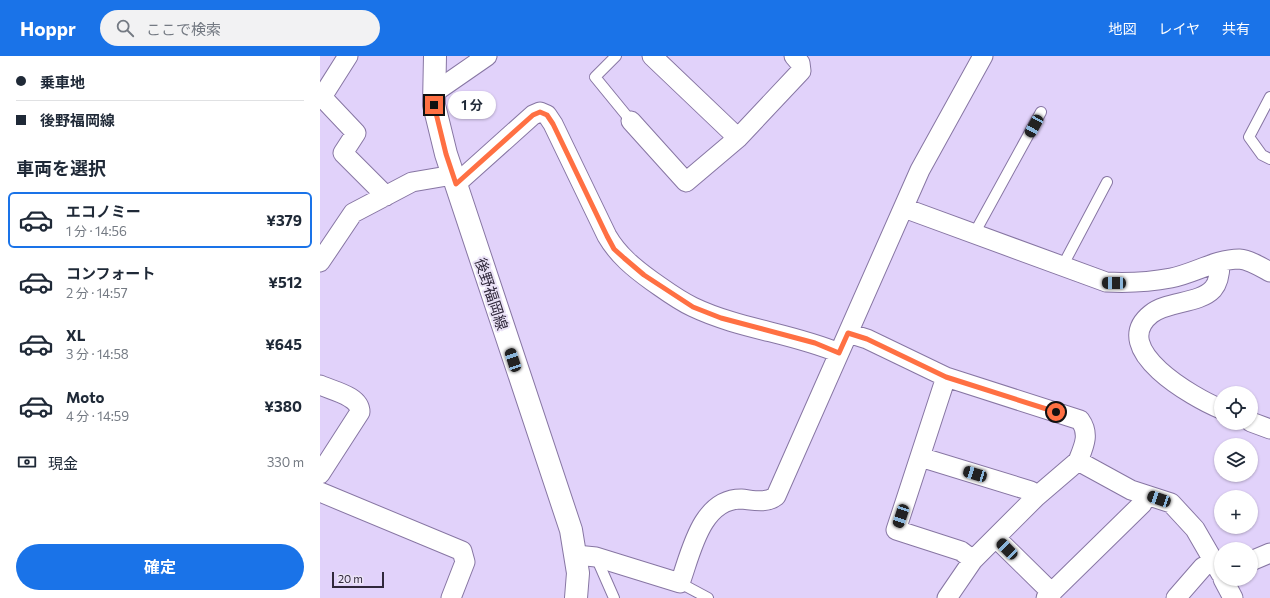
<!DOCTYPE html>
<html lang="ja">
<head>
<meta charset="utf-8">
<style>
	body { margin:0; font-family:Commissioner,"Noto Sans JP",sans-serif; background:#f2f2f3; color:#1f2937; height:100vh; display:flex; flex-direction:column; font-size:15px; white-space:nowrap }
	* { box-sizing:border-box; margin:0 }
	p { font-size:13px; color:#747a83 }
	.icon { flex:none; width:22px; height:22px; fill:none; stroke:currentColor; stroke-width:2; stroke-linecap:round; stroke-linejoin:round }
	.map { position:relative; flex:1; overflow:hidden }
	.sheet { display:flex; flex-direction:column; background:#fff; width:320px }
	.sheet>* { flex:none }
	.top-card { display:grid; align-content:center; height:88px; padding:0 16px; background:#fff }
	.buttons { position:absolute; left:894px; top:330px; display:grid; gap:8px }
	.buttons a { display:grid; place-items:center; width:44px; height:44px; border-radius:50%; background:#fff; box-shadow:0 1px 3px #0004; font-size:20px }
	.scale { position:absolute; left:12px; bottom:10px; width:52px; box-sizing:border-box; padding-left:4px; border:2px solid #30283b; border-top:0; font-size:11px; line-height:14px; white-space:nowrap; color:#30283b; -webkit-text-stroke:3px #ebe3f7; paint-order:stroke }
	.end { position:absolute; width:18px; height:18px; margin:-9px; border:5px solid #ff7043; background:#111; box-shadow:0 0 0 2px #111 }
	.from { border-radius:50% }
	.bubble { position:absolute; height:28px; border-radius:14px; background:#fff; box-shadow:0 1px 3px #0004; font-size:13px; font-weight:700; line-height:28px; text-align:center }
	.car { position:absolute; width:12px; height:24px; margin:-12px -6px; border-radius:5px; box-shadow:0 0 3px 1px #0007; background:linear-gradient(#222 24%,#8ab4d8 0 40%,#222 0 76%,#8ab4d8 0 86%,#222 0) }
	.top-card b { display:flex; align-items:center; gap:14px; height:38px; font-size:15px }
	.top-card b+b { border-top:1px solid #e0e1e3 }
	.top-card i { width:10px; height:10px; background:#1f2937 }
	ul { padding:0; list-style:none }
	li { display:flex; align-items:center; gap:12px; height:56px; margin:0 8px 6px; padding:0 8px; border:2px solid transparent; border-radius:6px }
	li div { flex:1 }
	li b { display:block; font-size:15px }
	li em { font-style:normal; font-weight:700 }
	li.on { border-color:#1a73e8 }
	li>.icon { width:36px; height:36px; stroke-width:1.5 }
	h2 { padding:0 16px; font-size:18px; line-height:48px }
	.pay { display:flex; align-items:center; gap:10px; height:44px; padding:0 16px; font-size:15px }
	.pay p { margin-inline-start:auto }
	.action { display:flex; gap:8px; margin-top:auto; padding:8px 16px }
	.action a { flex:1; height:46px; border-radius:24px; background:#1a73e8; color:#fff; font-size:16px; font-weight:700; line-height:46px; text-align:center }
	header { display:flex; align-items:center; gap:24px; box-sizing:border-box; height:56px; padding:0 20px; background:#1a73e8; color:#fff }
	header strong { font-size:19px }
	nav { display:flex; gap:22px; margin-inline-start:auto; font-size:14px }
	.search { width:280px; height:36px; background:#f2f2f3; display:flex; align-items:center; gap:10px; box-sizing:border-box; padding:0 14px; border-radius:22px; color:#747a83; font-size:15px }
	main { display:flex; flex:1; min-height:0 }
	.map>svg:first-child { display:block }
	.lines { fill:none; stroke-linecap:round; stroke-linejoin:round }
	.service-casing { stroke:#8776a3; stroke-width:12 }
	.minor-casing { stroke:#8776a3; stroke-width:21 }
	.secondary-casing { stroke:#8776a3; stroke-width:24 }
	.service { stroke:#fff; stroke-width:10 }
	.minor { stroke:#fff; stroke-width:19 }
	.secondary { stroke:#fff; stroke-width:22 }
	.route { stroke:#ff7043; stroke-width:5 }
	.labels { text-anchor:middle; stroke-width:4; stroke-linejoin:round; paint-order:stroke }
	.street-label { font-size:15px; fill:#30283b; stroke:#ebe3f7 }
</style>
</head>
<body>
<header>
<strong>Hoppr</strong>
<div class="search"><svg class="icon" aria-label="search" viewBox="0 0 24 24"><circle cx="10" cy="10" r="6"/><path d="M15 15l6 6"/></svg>ここで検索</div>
<nav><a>地図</a><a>レイヤ</a><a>共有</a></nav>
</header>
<main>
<section class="sheet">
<div class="top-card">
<b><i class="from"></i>乗車地</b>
<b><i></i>後野福岡線</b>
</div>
<h2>車両を選択</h2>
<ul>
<li class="on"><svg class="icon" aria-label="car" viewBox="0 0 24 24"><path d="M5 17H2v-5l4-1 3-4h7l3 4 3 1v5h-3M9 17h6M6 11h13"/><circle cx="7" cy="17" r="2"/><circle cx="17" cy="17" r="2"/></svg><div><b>エコノミー</b><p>1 分 · 14:56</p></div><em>¥379</em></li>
<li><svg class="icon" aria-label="car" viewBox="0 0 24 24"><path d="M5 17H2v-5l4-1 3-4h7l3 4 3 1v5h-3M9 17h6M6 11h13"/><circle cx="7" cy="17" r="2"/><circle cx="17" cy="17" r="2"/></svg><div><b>コンフォート</b><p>2 分 · 14:57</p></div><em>¥512</em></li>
<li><svg class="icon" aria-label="car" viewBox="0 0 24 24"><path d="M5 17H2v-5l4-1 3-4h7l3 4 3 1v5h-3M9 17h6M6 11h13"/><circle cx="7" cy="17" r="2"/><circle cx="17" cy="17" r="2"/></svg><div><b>XL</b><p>3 分 · 14:58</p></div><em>¥645</em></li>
<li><svg class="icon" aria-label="car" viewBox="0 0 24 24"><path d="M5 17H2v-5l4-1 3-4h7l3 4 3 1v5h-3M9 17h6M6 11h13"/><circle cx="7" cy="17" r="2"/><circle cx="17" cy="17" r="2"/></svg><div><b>Moto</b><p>4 分 · 14:59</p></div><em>¥380</em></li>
</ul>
<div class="pay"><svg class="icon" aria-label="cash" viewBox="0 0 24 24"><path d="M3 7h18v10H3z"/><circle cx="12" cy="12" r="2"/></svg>現金<p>330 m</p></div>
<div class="action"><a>確定</a></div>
</section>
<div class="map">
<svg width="950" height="542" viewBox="0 0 950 542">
	<rect width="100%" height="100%" fill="#e1d2fa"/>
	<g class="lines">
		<!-- service casing -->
		<g class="service-casing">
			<path id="service" d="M296 0 275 21 311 65
				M950 41 929 81 942 99 950 103
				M654 178 721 56
				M742 211 787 126
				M276 501 294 542
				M360 527 388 542"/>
		</g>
		<!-- minor casing -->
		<g class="minor-casing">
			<path id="minor" d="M28 0 2 41 36 77 23 97 66 140
				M332 0 418 82
				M115 36 167 0
				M311 65 366 126 418 82 481 15 480 7 474 0
				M136 128 213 59 220 56 227 59 233 68 287 180C298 199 314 212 332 225 345 234 358 244 373 251 419 273 472 277 519 297
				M584 152 786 226C807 227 830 226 851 222 873 218 896 203 919 203 930 204 941 211 950 216
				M0 206 33 157 92 126 133 119
				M900 207C900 216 899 226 893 233 879 248 847 245 831 258 787 293 874 342 901 353
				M528 277 547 283 626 321 760 364C770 378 764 390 758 405L811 434 851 447 875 473 901 518
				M626 321 576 474 641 495 653 504
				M0 329C13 335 40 340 40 356L0 418
				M931 366 950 373
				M600 401 711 435 716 441
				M0 436 142 495 145 506 131 542
				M676 482 732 537
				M256 499 276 501 360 527C371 497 381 443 421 443 433 444 446 448 456 440L600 114 663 0
				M931 505 950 497
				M903 523 913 542
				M627 542 653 504 716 441 758 405
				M726 542 822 448 826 439
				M856 542 883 511 894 505"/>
		</g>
		<!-- secondary casing -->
		<g class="secondary-casing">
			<path id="secondary" d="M115 0 114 49 126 98 251 474 258 517 256 542"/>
		</g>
		<!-- service -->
		<use href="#service" class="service"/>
		<!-- minor -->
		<use href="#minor" class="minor"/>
		<!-- secondary -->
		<use href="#secondary" class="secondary"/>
	</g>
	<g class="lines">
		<!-- route -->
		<path class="route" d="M114 49 126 98 136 128 213 59 220 56 227 59 233 68 287 180 294 193 304 202 324 219 373 251 401 262 495 287 519 297 528 277 547 283 626 321 736 356"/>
	</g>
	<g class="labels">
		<!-- street labels -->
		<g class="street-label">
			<text transform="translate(171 238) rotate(72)" y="5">後野福岡線</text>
		</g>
	</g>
</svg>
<div class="buttons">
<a><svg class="icon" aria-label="locate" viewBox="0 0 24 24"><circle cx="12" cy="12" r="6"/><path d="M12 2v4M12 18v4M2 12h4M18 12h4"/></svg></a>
<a><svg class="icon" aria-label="layers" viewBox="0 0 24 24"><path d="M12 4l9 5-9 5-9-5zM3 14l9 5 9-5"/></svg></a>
<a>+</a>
<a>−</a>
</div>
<div class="scale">20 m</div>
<i class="end from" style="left:736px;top:356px"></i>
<i class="end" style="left:114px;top:49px"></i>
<div class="bubble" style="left:128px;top:35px;width:48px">1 分</div>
<i class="car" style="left:714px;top:70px;rotate:209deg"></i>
<i class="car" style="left:794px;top:227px;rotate:271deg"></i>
<i class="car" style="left:193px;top:304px;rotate:342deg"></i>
<i class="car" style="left:655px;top:418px;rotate:287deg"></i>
<i class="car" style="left:839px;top:443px;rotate:289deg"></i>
<i class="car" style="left:581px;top:460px;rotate:198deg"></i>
<i class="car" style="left:687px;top:493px;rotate:315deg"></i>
</div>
</main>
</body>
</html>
